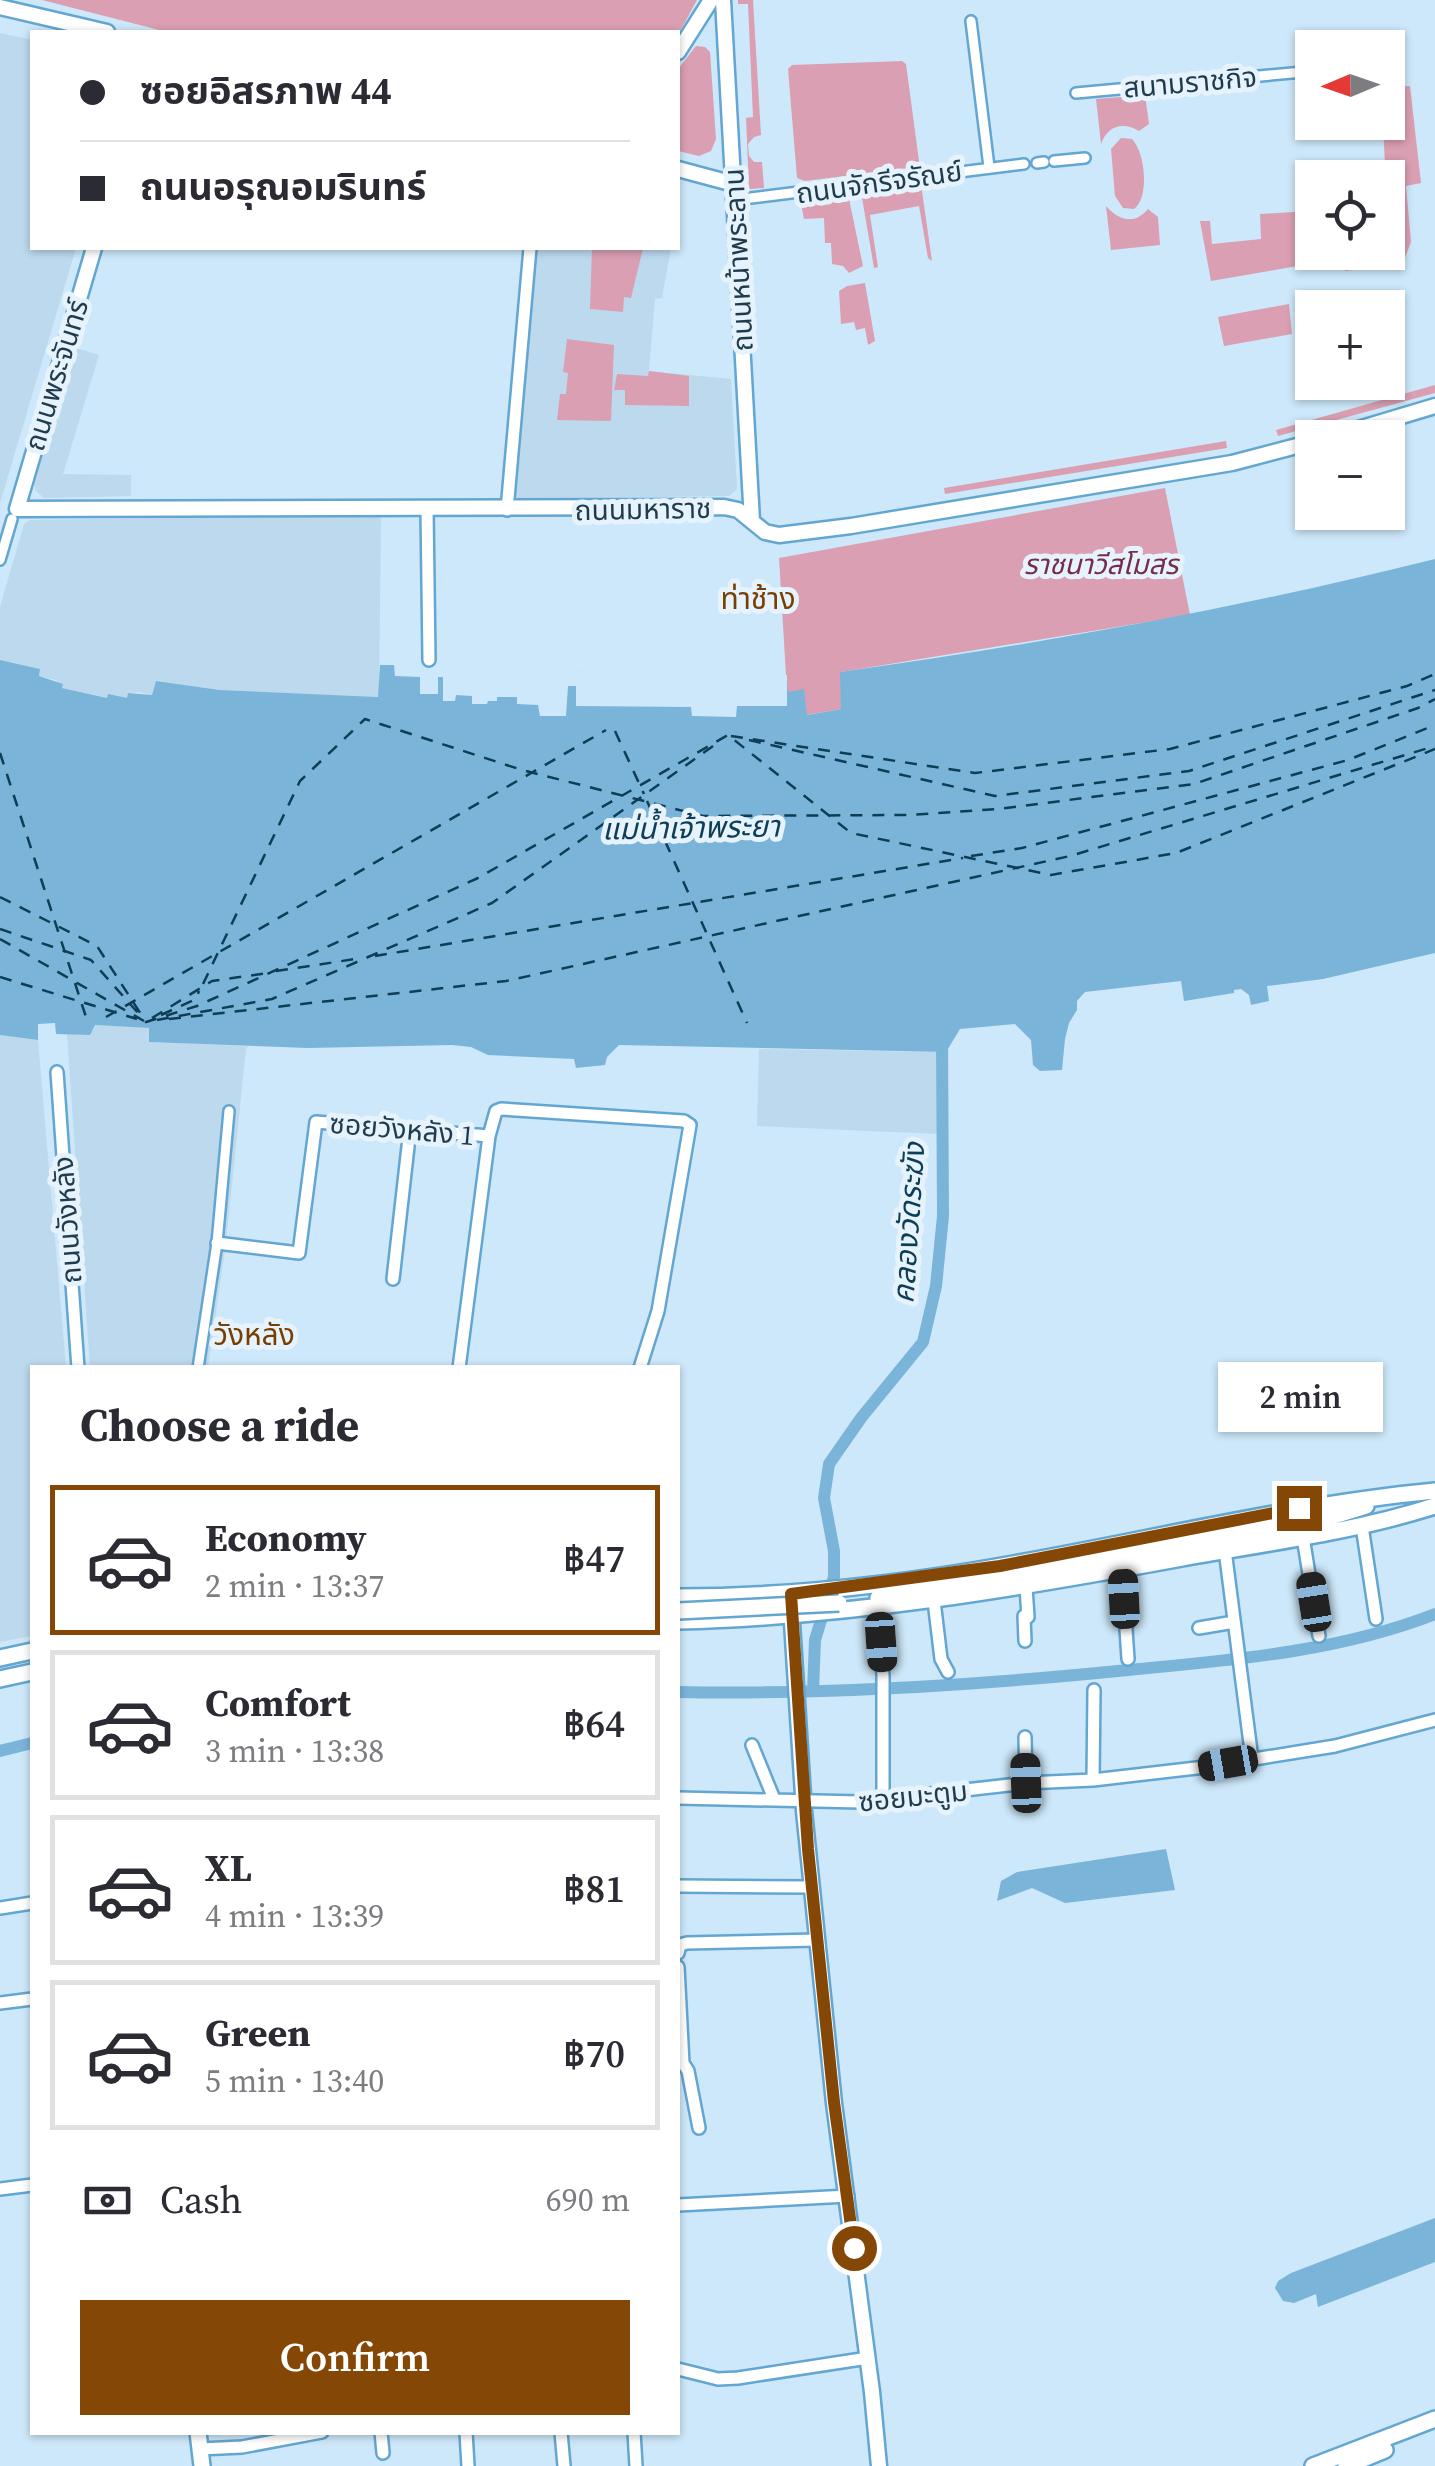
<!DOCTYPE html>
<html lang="en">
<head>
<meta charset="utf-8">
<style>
	body { margin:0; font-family:"Source Serif 4","Noto Sans Thai",serif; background:#f7f7f7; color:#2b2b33; height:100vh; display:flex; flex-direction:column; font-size:38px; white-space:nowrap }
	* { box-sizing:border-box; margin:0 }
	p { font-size:32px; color:#7c7c81 }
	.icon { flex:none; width:55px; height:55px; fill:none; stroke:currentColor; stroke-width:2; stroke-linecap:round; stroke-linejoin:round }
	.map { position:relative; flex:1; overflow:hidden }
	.panel { position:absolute; left:30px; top:1365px; width:650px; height:1070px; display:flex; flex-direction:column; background:#fff; border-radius:0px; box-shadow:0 2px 8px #0004 }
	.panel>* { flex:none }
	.top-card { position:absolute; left:30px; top:30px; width:650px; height:220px; border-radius:0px; box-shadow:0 2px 8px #0004; display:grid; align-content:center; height:220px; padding:0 50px; background:#fff }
	.needle { width:65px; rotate:268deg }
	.tools { position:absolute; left:1295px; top:30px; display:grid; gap:20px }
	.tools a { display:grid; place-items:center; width:110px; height:110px; border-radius:0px; background:#fff; box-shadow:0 2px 8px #0004; font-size:50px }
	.end { position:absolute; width:45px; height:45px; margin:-22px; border:12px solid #844706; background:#fff; box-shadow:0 0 0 5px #fff }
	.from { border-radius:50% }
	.bubble { position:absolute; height:70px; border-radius:0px; background:#fff; box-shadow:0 2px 8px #0004; font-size:32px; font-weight:600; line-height:70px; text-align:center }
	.car { position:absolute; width:30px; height:60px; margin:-30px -15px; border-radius:12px; box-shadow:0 0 8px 2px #0007; background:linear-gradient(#222 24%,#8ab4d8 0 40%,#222 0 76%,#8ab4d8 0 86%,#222 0) }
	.top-card b { display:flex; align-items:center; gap:35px; height:95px; font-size:38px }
	.top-card b+b { border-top:2px solid #e1e1e2 }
	.top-card i { width:25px; height:25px; background:#2b2b33 }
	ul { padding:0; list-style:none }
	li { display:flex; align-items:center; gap:30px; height:150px; margin:0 20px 15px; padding:0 30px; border:5px solid #e1e1e2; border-radius:0px }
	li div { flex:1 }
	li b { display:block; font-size:38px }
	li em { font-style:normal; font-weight:600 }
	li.selected { border-color:#844706 }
	li>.icon { width:90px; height:90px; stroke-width:1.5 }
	h2 { padding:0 50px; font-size:45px; line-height:120px }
	.pay { display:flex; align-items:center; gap:25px; height:110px; padding:0 50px; font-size:38px }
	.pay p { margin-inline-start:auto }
	.button { display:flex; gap:20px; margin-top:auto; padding:20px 50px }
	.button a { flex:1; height:115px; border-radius:0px; background:#844706; color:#fff; font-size:40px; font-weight:600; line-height:115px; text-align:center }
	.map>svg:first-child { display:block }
	.built { fill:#bcd9ee }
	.green { fill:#da9fb2 }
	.water { fill:#7bb4d9 }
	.pier { fill:#cde8fa }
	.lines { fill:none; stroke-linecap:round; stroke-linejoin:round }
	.canal { stroke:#7bb4d9; stroke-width:12 }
	.ferry { stroke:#0e3d56; stroke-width:2.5; stroke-dasharray:12 10; stroke-linecap:butt }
	.pedestrian-casing { stroke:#63a6d1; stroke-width:14 }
	.minor-casing { stroke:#63a6d1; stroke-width:16 }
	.tertiary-casing { stroke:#63a6d1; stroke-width:19 }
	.secondary-casing { stroke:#63a6d1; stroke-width:20 }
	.pedestrian { stroke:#fff; stroke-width:9 }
	.minor { stroke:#fff; stroke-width:11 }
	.tertiary { stroke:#fff; stroke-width:14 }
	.secondary { stroke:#fff; stroke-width:15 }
	.secondary-bridge-casing { stroke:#63a6d1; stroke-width:20; stroke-linecap:butt }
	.secondary-bridge { stroke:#fff; stroke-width:15 }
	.route { stroke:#844706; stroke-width:12 }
	.labels { text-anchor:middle; stroke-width:10; stroke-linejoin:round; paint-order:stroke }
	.street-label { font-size:28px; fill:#1f3b4d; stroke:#e6f3fc }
	.park-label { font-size:28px; font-style:italic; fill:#782c4a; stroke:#e6f3fc }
	.neighbourhood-label { font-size:30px; fill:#773f04; stroke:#e6f3fc }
	.water-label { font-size:30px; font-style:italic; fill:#0e3d56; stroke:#e6f3fc }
</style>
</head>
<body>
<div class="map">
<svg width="1435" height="2466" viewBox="0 0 1435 2466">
	<rect width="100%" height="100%" fill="#cde8fa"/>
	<!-- built -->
	<path class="built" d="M0 33 32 40V248H76L0 503Z
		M536 248H671L662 298 655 299 649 371 731 379 737 489 729 496 512 499Z
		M76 348 99 355 63 474 131 475V496L44 498 36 491 33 482Z
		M381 515 379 697 220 690 157 681 152 695 139 692 128 693V698H108L62 688 56 680 39 676 40 669 0 660V607L24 524 30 520Z
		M94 1025 150 1028V1042L249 1046 246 1048 226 1243 208 1367H90L67 1034 90 1035Z
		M0 1035 38 1040 66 1367 32 1368V1636L0 1642Z
		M759 1049 939 1052 938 1134 757 1126Z"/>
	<!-- green -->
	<path class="green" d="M42 0H697L678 35V32H167Z
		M738 0H753L761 135 754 137 748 144 749 156 754 162H762L764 188 749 189 746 118 753 117 748 4H738Z
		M696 46 705 47 710 52 716 139 711 151 699 156 678 151V69Z
		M902 61 906 64 919 161 916 167 805 181 797 178 788 69 792 65Z
		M1388 68 1389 87 1410 86 1421 183 1406 186 1411 242 1403 263 1345 271 1342 253 1388 252V178L1369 175 1379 174 1385 166 1383 123 1388 122Z
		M1145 95 1149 124 1139 131C1123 121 1107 126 1101 144L1096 99Z
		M1121 138 1132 139C1145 152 1150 197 1134 209L1123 208 1115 196 1111 149Z
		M921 184 932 261 928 258 919 206 870 215 878 267 874 268 861 192Z
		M848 194 863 266 849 273 843 266 832 264 831 243H825L824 218 804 219 800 198Z
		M1106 206C1119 221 1135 225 1148 209L1158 217 1160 245 1111 250Z
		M1309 211 1312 252 1325 253 1326 261 1211 281 1200 221H1210L1212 244 1261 239 1260 214Z
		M592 248H643L631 298 624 297 623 312 590 309Z
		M865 283 875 341 868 345 865 328 856 330 854 322 841 324 839 291 847 286Z
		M1289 304 1292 334 1224 346 1218 317Z
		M567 339 614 345 611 421 557 420 560 394H566L568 373 563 372Z
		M649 371 689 376V406L625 405V390H614L617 374 648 376Z
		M1435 385V393L1278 436 1276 430Z
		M1226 441 1227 448 945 494 944 488Z
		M1165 488 1190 615 841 672V709L806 715 787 692 779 558Z"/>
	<!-- water -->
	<path class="water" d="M1435 559V953L1323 979 1267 986 1269 1001 1251 1005 1249 995 1241 989 1234 990V993L1184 1001 1181 981 1085 992 1077 1001V1010L1069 1023 1065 1039 1062 1070 1040 1071 1033 1065 1031 1040 1015 1024 960 1029 946 1052 619 1045 607 1057 605 1065 576 1068 574 1059 488 1055 471 1047 452 1045 308 1048 149 1042V1028L95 1025 90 1035 56 1034 55 1023 38 1024V1040L0 1035V660L40 669 39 676 63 684 62 688 107 698 108 694 127 698 128 693 152 695 156 681 220 690 378 697 380 665H394L395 676 420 677V694H438V677H443V701H455L456 695 472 696V704H487L488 701H497V697H517V704L538 705 540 716H566L568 686H576V670L659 676 787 680 788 692 804 689 807 715 841 709 840 672C1040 644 1240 608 1435 559Z
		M1166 1849 1175 1890 1065 1903 1032 1888 997 1901 1001 1881 1017 1872Z
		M1435 2218V2262L1318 2307 1316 2294 1294 2303 1283 2301 1275 2288 1278 2281 1291 2273Z"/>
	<!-- pier -->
	<path class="pier" d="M576 670 781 673 787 675V706H737L736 717 692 716 691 707 576 706Z"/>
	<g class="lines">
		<!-- canal -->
		<path class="canal" d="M813 1691 815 1640 834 1577V1551L824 1498 829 1464 861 1418 923 1342 936 1286 943 1216 942 1036
			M678 1692C827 1695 979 1685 1128 1670 1231 1660 1338 1652 1435 1614
			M0 1751 32 1743"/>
		<!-- ferry -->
		<path class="ferry" d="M615 731 644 794
			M731 736 975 773 1170 749 1407 686 1435 674
			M749 740 995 796 1189 771 1435 690
			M0 753 86 1017
			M647 801 747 1023
			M971 856 1022 848 1348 760 1435 725
			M0 897 97 946 146 1022 197 1006 478 878 728 735 851 833 1051 875 1176 853 1435 749
			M0 929 91 960 139 1014
			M0 939 144 1021
			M375 956 963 858
			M276 971 362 958
			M0 977 137 1019
			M203 984 300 781 365 719 522 770 703 816 909 815 998 809 1194 784 1418 708 1435 699
			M161 1015 196 999 199 991
			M106 1017 606 730
			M152 1018 212 981 268 973
			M169 1019 506 981 1070 856 1435 746
			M157 1020 272 999 492 903 716 744"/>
		<!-- pedestrian casing -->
		<g class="pedestrian-casing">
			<path id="pedestrian" d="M971 21 989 167
				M1076 93 1303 72
				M1054 161 1085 158
				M1037 163 1044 162
				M735 200 1024 164
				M0 560 12 519
				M198 1368 217 1243 229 1111"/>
		</g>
		<!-- minor casing -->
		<g class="minor-casing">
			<path id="minor" d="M427 509 429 660
				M507 510 530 248
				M57 1072 78 1368
				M217 1243 299 1253 316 1122 489 1136
				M393 1279 410 1129
				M459 1368 489 1136 496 1111 501 1109 684 1121 690 1125 658 1311 640 1368
				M1362 1526 1376 1619
				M1303 1537 1319 1636
				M1225 1550 1252 1759
				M1122 1569 1128 1659
				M934 1601 941 1659 948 1672
				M879 1608 883 1676V1800
				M1199 1628 1234 1622
				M1025 1641 1024 1616 1028 1617 1026 1587
				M1025 1737 1026 1783
				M752 1745 774 1799
				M1093 1780 1094 1690
				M678 1798 860 1802 1026 1783 1093 1780 1205 1767 1335 1746 1435 1720
				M678 1886 812 1887
				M0 1908 32 1903
				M678 1953 680 1945 687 1943 817 1940
				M678 1967 683 2063 688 2071 699 2128
				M0 2003 32 1999
				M0 2189 32 2185
				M678 2205 848 2196
				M678 2369 718 2379 738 2378 868 2358
				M381 2432 383 2453
				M466 2432 468 2466
				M561 2432 564 2466
				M634 2432 636 2466
				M200 2449 242 2447 322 2432"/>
		</g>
		<!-- tertiary casing -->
		<g class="tertiary-casing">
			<path id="tertiary" d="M723 0 752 521
				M0 7 107 32
				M678 52 711 0
				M678 169 734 184
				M94 248 17 509 724 507 738 510 765 532 779 535 851 526 1232 463 1312 442
				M1328 438 1435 406
				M791 1607 804 1811 834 2103 872 2392 879 2466"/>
		</g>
		<!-- secondary casing -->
		<g class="secondary-casing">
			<path id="secondary" d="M678 1597C786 1597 894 1585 1002 1566 1146 1541 1289 1505 1435 1491
				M878 1598 1070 1567 1324 1519 1366 1506
				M678 1621C848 1617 1014 1589 1182 1558 1267 1543 1353 1532 1435 1506
				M0 1658 32 1651
				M0 1679 32 1672
				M198 2432 202 2466
				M1313 2466 1435 2419
				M1346 2466 1385 2450"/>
		</g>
		<!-- pedestrian -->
		<use href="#pedestrian" class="pedestrian"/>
		<!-- minor -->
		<use href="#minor" class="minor"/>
		<!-- tertiary -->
		<use href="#tertiary" class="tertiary"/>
		<!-- secondary -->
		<use href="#secondary" class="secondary"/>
		<!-- secondary-bridge casing -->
		<g class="secondary-bridge-casing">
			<path id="secondary-bridge" d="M678 1611 839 1603"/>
		</g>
		<!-- secondary-bridge -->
		<use href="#secondary-bridge" class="secondary-bridge"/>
	</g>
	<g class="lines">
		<!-- route -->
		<path class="route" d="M854 2248 834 2102 808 1849 791 1594 1000 1566 1299 1508"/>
	</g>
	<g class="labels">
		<!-- street labels -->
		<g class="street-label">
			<text transform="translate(1190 82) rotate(-5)" y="10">สนามราชกิจ</text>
			<text transform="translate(879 182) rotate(-8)" y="10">ถนนจักรีจรัณย์</text>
			<text transform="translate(738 260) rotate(-93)" y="10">ถนนหน้าพระลาน</text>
			<text transform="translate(56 375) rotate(-73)" y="10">ถนนพระจันทร์</text>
			<text transform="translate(643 509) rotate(-1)" y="10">ถนนมหาราช</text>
			<text transform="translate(402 1129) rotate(5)" y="10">ซอยวังหลัง 1</text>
			<text transform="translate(67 1220) rotate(-94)" y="10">ถนนวังหลัง</text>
			<text transform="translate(913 1796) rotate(-6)" y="10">ซอยมะตูม</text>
		</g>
		<!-- park labels -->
		<g class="park-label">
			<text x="1101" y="574">ราชนาวีสโมสร</text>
		</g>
		<!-- neighbourhood labels -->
		<g class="neighbourhood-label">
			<text x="758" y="609">ท่าช้าง</text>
			<text x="254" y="1345">วังหลัง</text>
		</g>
		<!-- water labels -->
		<g class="water-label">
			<text transform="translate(691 828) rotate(-1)" y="10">แม่น้ำเจ้าพระยา</text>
			<text transform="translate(909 1223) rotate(-86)" y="10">คลองวัดระฆัง</text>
		</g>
	</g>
</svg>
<div class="tools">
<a><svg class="needle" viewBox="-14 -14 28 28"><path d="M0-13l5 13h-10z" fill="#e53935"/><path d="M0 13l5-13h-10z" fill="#7c7c81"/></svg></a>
<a><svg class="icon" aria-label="locate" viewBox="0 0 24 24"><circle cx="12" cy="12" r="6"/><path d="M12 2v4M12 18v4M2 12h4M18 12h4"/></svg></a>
<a>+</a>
<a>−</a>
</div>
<i class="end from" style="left:854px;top:2248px"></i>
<i class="end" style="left:1299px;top:1508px"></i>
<div class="bubble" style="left:1218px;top:1362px;width:165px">2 min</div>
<i class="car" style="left:1124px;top:1599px;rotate:357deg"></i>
<i class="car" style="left:1314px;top:1602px;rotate:351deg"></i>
<i class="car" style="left:881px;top:1642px;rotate:176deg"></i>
<i class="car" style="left:1228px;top:1763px;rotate:260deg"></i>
<i class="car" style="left:1026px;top:1783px;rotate:358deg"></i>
<div class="top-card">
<b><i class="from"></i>ซอยอิสรภาพ 44</b>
<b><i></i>ถนนอรุณอมรินทร์</b>
</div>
<section class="panel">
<h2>Choose a ride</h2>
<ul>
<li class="selected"><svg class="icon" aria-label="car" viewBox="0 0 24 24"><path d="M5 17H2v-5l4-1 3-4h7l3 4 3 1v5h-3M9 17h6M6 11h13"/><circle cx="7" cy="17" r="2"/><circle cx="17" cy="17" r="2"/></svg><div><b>Economy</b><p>2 min · 13:37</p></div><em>฿47</em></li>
<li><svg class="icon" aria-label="car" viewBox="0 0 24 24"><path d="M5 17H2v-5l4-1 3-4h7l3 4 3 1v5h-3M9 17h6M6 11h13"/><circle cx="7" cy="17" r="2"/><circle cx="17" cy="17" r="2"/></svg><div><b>Comfort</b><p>3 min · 13:38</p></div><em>฿64</em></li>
<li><svg class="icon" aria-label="car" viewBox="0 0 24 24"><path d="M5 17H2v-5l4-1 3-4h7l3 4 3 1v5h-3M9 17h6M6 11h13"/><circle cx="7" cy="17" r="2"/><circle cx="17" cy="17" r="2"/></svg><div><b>XL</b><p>4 min · 13:39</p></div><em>฿81</em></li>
<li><svg class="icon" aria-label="car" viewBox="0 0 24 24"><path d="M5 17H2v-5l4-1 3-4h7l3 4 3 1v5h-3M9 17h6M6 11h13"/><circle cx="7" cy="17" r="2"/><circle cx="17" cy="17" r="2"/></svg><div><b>Green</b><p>5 min · 13:40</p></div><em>฿70</em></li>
</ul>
<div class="pay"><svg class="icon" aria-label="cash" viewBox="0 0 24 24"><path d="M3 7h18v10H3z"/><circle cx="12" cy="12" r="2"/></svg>Cash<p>690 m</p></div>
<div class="button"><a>Confirm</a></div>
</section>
</div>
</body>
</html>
